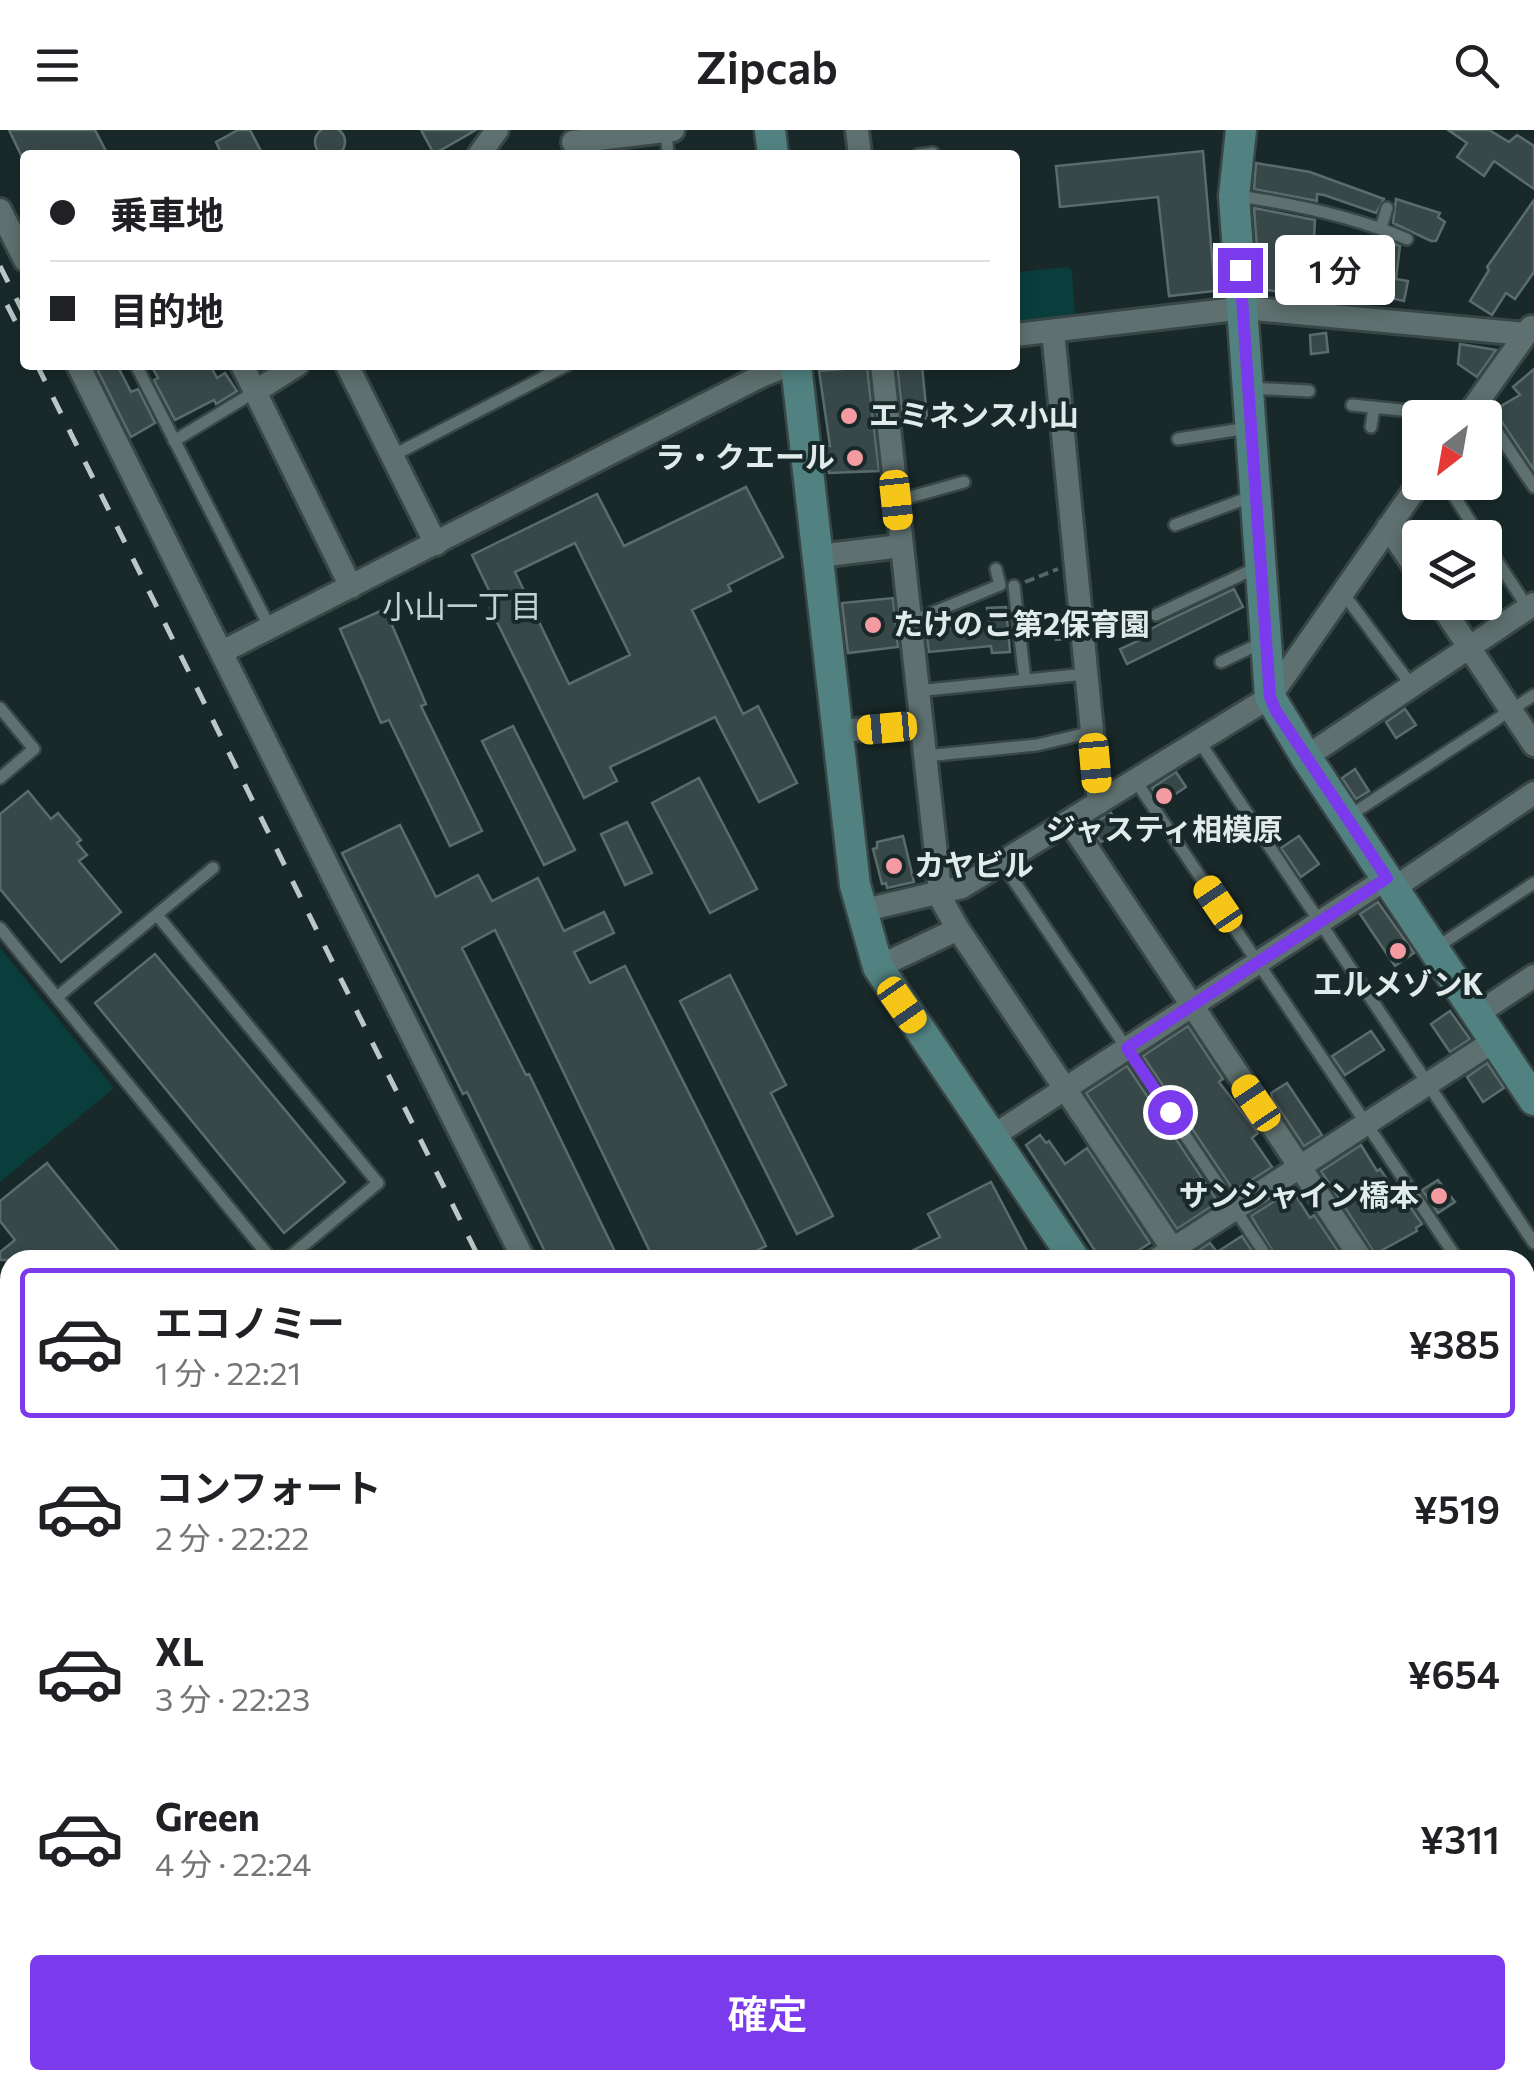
<!DOCTYPE html>
<html lang="ja">
<head>
<meta charset="utf-8">
<style>
	body { margin:0; font-family:Commissioner,"Noto Sans JP",sans-serif; background:#f2f2f2; color:#202124; height:100vh; display:flex; flex-direction:column; font-size:38px; white-space:nowrap }
	* { box-sizing:border-box; margin:0 }
	p { font-size:32px; color:#757577 }
	.icon { flex:none; width:55px; height:55px; fill:none; stroke:currentColor; stroke-width:2; stroke-linecap:round; stroke-linejoin:round }
	.map { position:relative; flex:1; overflow:hidden }
	.details { position:absolute; left:0px; top:1120px; width:1535px; height:840px; display:flex; flex-direction:column; background:#fff; border-radius:30px 30px 0 0; box-shadow:0 5px 15px #0003 }
	.details>* { flex:none }
	.guide { position:absolute; left:20px; top:20px; width:1000px; height:220px; border-radius:10px; box-shadow:0 5px 15px #0003; display:grid; align-content:center; height:220px; padding:0 30px; background:#fff }
	.needle { width:65px; rotate:211deg }
	.buttons { position:absolute; left:1402px; top:270px; display:grid; gap:20px }
	.buttons a { display:grid; place-items:center; width:100px; height:100px; border-radius:10px; background:#fff; box-shadow:0 5px 15px #0003; font-size:50px }
	.end { position:absolute; width:45px; height:45px; margin:-22px; border:12px solid #7c3aed; background:#fff; box-shadow:0 0 0 5px #fff }
	.from { border-radius:50% }
	.bubble { position:absolute; height:70px; border-radius:10px; background:#fff; box-shadow:0 5px 15px #0003; font-size:32px; font-weight:600; line-height:70px; text-align:center }
	.car { position:absolute; width:30px; height:60px; margin:-30px -15px; border-radius:12px; box-shadow:0 0 8px 2px #0007; background:linear-gradient(#f5c518 24%,#345 0 40%,#f5c518 0 76%,#345 0 86%,#f5c518 0) }
	.guide b { display:flex; align-items:center; gap:35px; height:95px; font-size:38px }
	.guide b+b { border-top:2px solid #e0e0e0 }
	.guide i { width:25px; height:25px; background:#202124 }
	ul { padding:18px 0 0; list-style:none }
	li { display:flex; align-items:center; gap:30px; height:150px; margin:0 20px 15px; padding:0 10px; border:5px solid transparent; border-radius:10px }
	li div { flex:1 }
	li b { display:block; font-size:38px }
	li em { font-style:normal; font-weight:600 }
	li.current { border-color:#7c3aed }
	li>.icon { width:90px; height:90px; stroke-width:1.5 }
	.button { display:flex; gap:20px; margin-top:auto; padding:20px 30px }
	.button a { flex:1; height:115px; border-radius:10px; background:#7c3aed; color:#fff; font-size:40px; font-weight:600; line-height:115px; text-align:center }
	header { display:flex; justify-content:space-between; align-items:center; height:130px; padding:0 30px; background:#fff; font-size:45px; font-weight:600 }
	.map>svg:first-child { display:block }
	.green { fill:#093e3d }
	.water { fill:#20706f }
	.building { fill:#384848; stroke:#5b6c6c; stroke-width:2.5; fill-rule:evenodd }
	.lines { fill:none; stroke-linecap:round; stroke-linejoin:round }
	.lane-casing { stroke:#394646; stroke-width:16 }
	.street-casing { stroke:#394646; stroke-width:28 }
	.secondary-casing { stroke:#394646; stroke-width:35 }
	.path { stroke:#566565; stroke-width:4; stroke-dasharray:10 5; stroke-linecap:butt }
	.lane { stroke:#5e706f; stroke-width:11 }
	.street { stroke:#5e706f; stroke-width:22 }
	.secondary { stroke:#518281; stroke-width:30 }
	.rail { stroke:#bcc7c7; stroke-width:5; stroke-dasharray:18 18; stroke-linecap:butt }
	.route { stroke:#7c3aed; stroke-width:12 }
	.poi-dot { fill:#f49aa1; stroke:#192929; stroke-width:4 }
	.labels { text-anchor:middle; stroke-width:8; stroke-linejoin:round; paint-order:stroke }
	.poi-label { font-size:30px; font-weight:bold; fill:#e1ebeb; stroke:#192929; text-anchor:start }
	.neighbourhood-label { font-size:32px; fill:#bfd2d2; stroke:#192929 }
</style>
</head>
<body>
<header><svg class="icon" aria-label="menu" viewBox="0 0 24 24"><path d="M4 6h16M4 12h16M4 18h16"/></svg>Zipcab<svg class="icon" aria-label="search" viewBox="0 0 24 24"><circle cx="10" cy="10" r="6"/><path d="M15 15l6 6"/></svg></header>
<div class="map">
<svg width="1534" height="1960" viewBox="0 0 1534 1960">
	<rect width="100%" height="100%" fill="#192929"/>
	<!-- green -->
	<path class="green" d="M1068 137 1072 141 1075 184 1015 191V142Z
		M0 818 114 958 0 1052Z
		M1525 1907C1529 1925 1534 1941 1534 1960H1194L1189 1950H1525Z"/>
	<!-- water -->
	<path class="water" d="M1525 1505 1534 1512V1581L1525 1594Z"/>
	<!-- building -->
	<path class="building" d="M315 12a15 15 0 1 1 30 0a15 15 0 1 1-30 0Z
		M9 0H95L108 25H21Z
		M238 0H250L263 25H222L216 12Z
		M421 0H476L434 24Z
		M1448 0H1489L1509 12 1517 5 1534 16V59L1494 31 1484 46 1457 27 1467 13Z
		M1203 21 1215 161 1169 166 1158 67 1060 77 1056 36Z
		M1256 33 1310 42 1384 69 1376 83 1324 65 1317 64V71L1254 59Z
		M1396 69 1440 83 1438 87 1445 92 1436 111H1431L1393 93Z
		M1534 70V142L1515 169 1506 163 1492 185 1470 171 1489 140 1487 137Z
		M1254 78 1315 90 1314 107 1386 115 1387 111 1400 116 1396 149 1408 151 1404 171 1377 165 1376 173 1330 169 1260 159Z
		M1326 203 1328 222 1311 224 1310 205Z
		M1460 214 1496 220 1477 247 1458 234Z
		M95 235H117L131 262 138 259 155 293 131 307Z
		M151 235H210L217 248 225 243 237 261 216 274 214 270 175 290 154 250 158 248Z
		M897 235H922L927 288 903 290Z
		M867 237 879 341 829 343 826 316H830L819 241Z
		M1534 239V340L1494 280 1520 265 1513 257Z
		M746 357 783 427 728 455 731 461 692 480 743 584 758 576 797 653 759 672 715 587 610 637 617 651 584 668 490 478 496 475 472 425 597 364 624 416ZM575 413 630 525 569 554 515 442Z
		M1234 459 1243 477 1127 534 1120 519 1142 509 1140 505 1164 492Z
		M893 468 898 517 848 523 842 473Z
		M1006 477 1010 522 992 523 991 516 929 522 926 501 989 494 987 478Z
		M385 479 426 574 421 576 482 701 450 716 389 590 381 593 340 499Z
		M1054 485H1066L1068 509 1056 510Z
		M1405 579 1416 595 1396 608 1386 592Z
		M513 596 575 720 544 735 482 611Z
		M1355 639 1369 661 1356 669 1342 648Z
		M1176 642 1186 657 1162 673 1152 658Z
		M699 648 757 759 710 783 652 673Z
		M28 661 51 689 58 683 81 710 77 713 87 725 79 731 121 782 61 832 0 759V684Z
		M1111 683 1122 699 1101 712 1090 696Z
		M627 692 652 743 625 755 601 704Z
		M400 695 436 767 478 745 492 771 538 748 564 801 604 782 614 803 574 822 590 853 625 836 766 1116 738 1130H654L495 800 462 818 526 945 529 944 619 1130H549L467 962 463 964 342 723Z
		M903 706 914 752 887 758 886 753 882 754 873 719 877 718V712Z
		M1299 706 1319 734 1301 747 1281 718Z
		M1378 772 1414 823 1395 836 1360 784Z
		M155 824 345 1052 284 1103 95 873Z
		M730 845 786 955 771 963 833 1086 797 1104 680 871Z
		M1450 881 1470 909 1450 922 1431 894Z
		M1188 896 1223 949 1219 952 1258 1003 1252 1008 1272 1037 1234 1061 1143 926Z
		M1371 901 1384 920 1345 945 1332 926Z
		M1487 933 1504 958 1483 972 1467 947Z
		M1127 936 1218 1072 1177 1099 1086 963Z
		M1287 953 1322 1005 1304 1016 1272 968 1271 963Z
		M1040 1005 1046 1013 1049 1011 1065 1034 1087 1018 1150 1113 1123 1130H1101L1026 1015Z
		M1361 1015 1377 1041 1380 1039 1393 1058 1396 1056 1422 1094 1416 1098 1417 1101 1375 1124 1321 1041Z
		M47 1033 126 1130H0V1122L15 1110 0 1091V1071Z
		M1438 1050 1455 1072 1438 1083 1422 1060Z
		M991 1052 1032 1130H893L940 1107 928 1084Z
		M1292 1060 1310 1088 1314 1085 1344 1130H1278L1251 1086Z
		M1242 1106 1258 1130H1195L1193 1124 1210 1113 1217 1122Z"/>
	<g class="lines">
		<!-- lane casing -->
		<g class="lane-casing">
			<path id="lane" d="M666 0 668 25
				M918 25 933 23
				M1237 66C1296 74 1352 86 1407 109
				M1381 98 1387 78
				M136 235 270 498
				M1249 258 1309 261
				M1478 273 1534 357
				M1352 275 1411 281 1420 288
				M1371 297 1374 277
				M1178 309 1248 298
				M174 311 256 261
				M392 326 567 235
				M1445 352 1481 408
				M896 371 964 352
				M1175 395 1253 366
				M1485 413 1528 478
				M1014 456 1025 550
				M1343 463 1412 556
				M1156 485 1258 437
				M910 492 1000 455 996 439
				M1221 532 1263 512
				M917 561 1086 544
				M0 578 34 619 0 648
				M1199 611 1534 1113
				M925 626 1037 615 1092 602
				M1135 650 1458 1130
				M1349 686 1534 565
				M1002 733 1269 1130
				M157 785 378 1053 286 1130
				M0 798 272 1130
				M1434 819 1534 753
				M57 867 213 738
				M0 1776 10 1768"/>
		</g>
		<!-- street casing -->
		<g class="street-casing">
			<path id="street" d="M857 0 860 25
				M573 12 673 0
				M479 25 497 0
				M0 80 25 130
				M1053 201 1099 673
				M1015 205 1244 178 1525 204
				M78 235 524 1130
				M242 235 351 457
				M347 235 436 414
				M882 235 941 769 958 799 1180 1130
				M256 261 297 235
				M1466 288 1531 197
				M1388 397 1420 445
				M819 426 901 416
				M1439 472 1534 615
				M222 522 761 246 788 235
				M837 601 921 595
				M1306 627 1534 474
				M1069 691 1362 1130
				M1394 758 1534 663
				M861 781 962 757 1270 567 1420 352
				M878 837 958 799
				M1477 884 1534 846
				M993 1006 1387 748
				M1156 1130 1494 911
				M1525 1653 1534 1667
				M857 1950 863 1960
				M931 1950 936 1960"/>
		</g>
		<!-- secondary casing -->
		<g class="secondary-casing">
			<path id="secondary" d="M770 0 773 25
				M1241 0 1234 66 1270 567 1306 627 1534 970
				M796 235 855 755 878 837 1075 1130
				M1525 1230 1534 1217
				M1525 1799 1534 1813
				M1525 1835 1534 1849
				M1525 1871 1534 1885
				M830 1960 841 1950"/>
		</g>
		<!-- path -->
		<path class="path" d="M1025 452 1058 439
			M1525 1193 1534 1180
			M1525 1268 1534 1255
			M1200 1950 1205 1960"/>
		<!-- lane -->
		<use href="#lane" class="lane"/>
		<!-- street -->
		<use href="#street" class="street"/>
		<!-- secondary -->
		<use href="#secondary" class="secondary"/>
		<!-- rail -->
		<path class="rail" d="M0 136 25 186
			M7 175 25 210
			M37 235 480 1130
			M898 1950 903 1960"/>
	</g>
	<g class="lines">
		<!-- route -->
		<path class="route" d="M1170 982 1127 918 1387 748 1276 581 1270 567 1240 140"/>
	</g>
	<!-- markers -->
	<g class="poi-dot">
		<circle cx="849" cy="286" r="10"/>
		<circle cx="855" cy="328" r="10"/>
		<circle cx="873" cy="495" r="10"/>
		<circle cx="1164" cy="666" r="10"/>
		<circle cx="894" cy="736" r="10"/>
		<circle cx="1398" cy="821" r="10"/>
		<circle cx="1439" cy="1066" r="10"/>
	</g>
	<g class="labels">
		<!-- poi labels -->
		<g class="poi-label">
			<text x="869" y="296">エミネンス小山</text>
			<text x="835" y="338" text-anchor="end">ラ・クエール</text>
			<text x="893" y="505">たけのこ第2保育園</text>
			<text x="1164" y="710" text-anchor="middle">ジャスティ相模原</text>
			<text x="914" y="746">カヤビル</text>
			<text x="1398" y="865" text-anchor="middle">エルメゾンK</text>
			<text x="1419" y="1076" text-anchor="end">サンシャイン橋本</text>
		</g>
		<!-- neighbourhood labels -->
		<g class="neighbourhood-label">
			<text x="462" y="488">小山一丁目</text>
		</g>
	</g>
</svg>
<div class="buttons">
<a><svg class="needle" viewBox="-14 -14 28 28"><path d="M0-13l5 13h-10z" fill="#e53935"/><path d="M0 13l5-13h-10z" fill="#757577"/></svg></a>
<a><svg class="icon" aria-label="layers" viewBox="0 0 24 24"><path d="M12 4l9 5-9 5-9-5zM3 14l9 5 9-5"/></svg></a>
</div>
<i class="end from" style="left:1170px;top:982px"></i>
<i class="end" style="left:1240px;top:140px"></i>
<div class="bubble" style="left:1275px;top:105px;width:120px">1 分</div>
<i class="car" style="left:896px;top:370px;rotate:174deg"></i>
<i class="car" style="left:887px;top:598px;rotate:265deg"></i>
<i class="car" style="left:1095px;top:633px;rotate:175deg"></i>
<i class="car" style="left:1218px;top:774px;rotate:326deg"></i>
<i class="car" style="left:902px;top:875px;rotate:145deg"></i>
<i class="car" style="left:1256px;top:973px;rotate:326deg"></i>
<div class="guide">
<b><i class="from"></i>乗車地</b>
<b><i></i>目的地</b>
</div>
<section class="details">
<ul>
<li class="current"><svg class="icon" aria-label="car" viewBox="0 0 24 24"><path d="M5 17H2v-5l4-1 3-4h7l3 4 3 1v5h-3M9 17h6M6 11h13"/><circle cx="7" cy="17" r="2"/><circle cx="17" cy="17" r="2"/></svg><div><b>エコノミー</b><p>1 分 · 22:21</p></div><em>¥385</em></li>
<li><svg class="icon" aria-label="car" viewBox="0 0 24 24"><path d="M5 17H2v-5l4-1 3-4h7l3 4 3 1v5h-3M9 17h6M6 11h13"/><circle cx="7" cy="17" r="2"/><circle cx="17" cy="17" r="2"/></svg><div><b>コンフォート</b><p>2 分 · 22:22</p></div><em>¥519</em></li>
<li><svg class="icon" aria-label="car" viewBox="0 0 24 24"><path d="M5 17H2v-5l4-1 3-4h7l3 4 3 1v5h-3M9 17h6M6 11h13"/><circle cx="7" cy="17" r="2"/><circle cx="17" cy="17" r="2"/></svg><div><b>XL</b><p>3 分 · 22:23</p></div><em>¥654</em></li>
<li><svg class="icon" aria-label="car" viewBox="0 0 24 24"><path d="M5 17H2v-5l4-1 3-4h7l3 4 3 1v5h-3M9 17h6M6 11h13"/><circle cx="7" cy="17" r="2"/><circle cx="17" cy="17" r="2"/></svg><div><b>Green</b><p>4 分 · 22:24</p></div><em>¥311</em></li>
</ul>
<div class="button"><a>確定</a></div>
</section>
</div>
</body>
</html>
